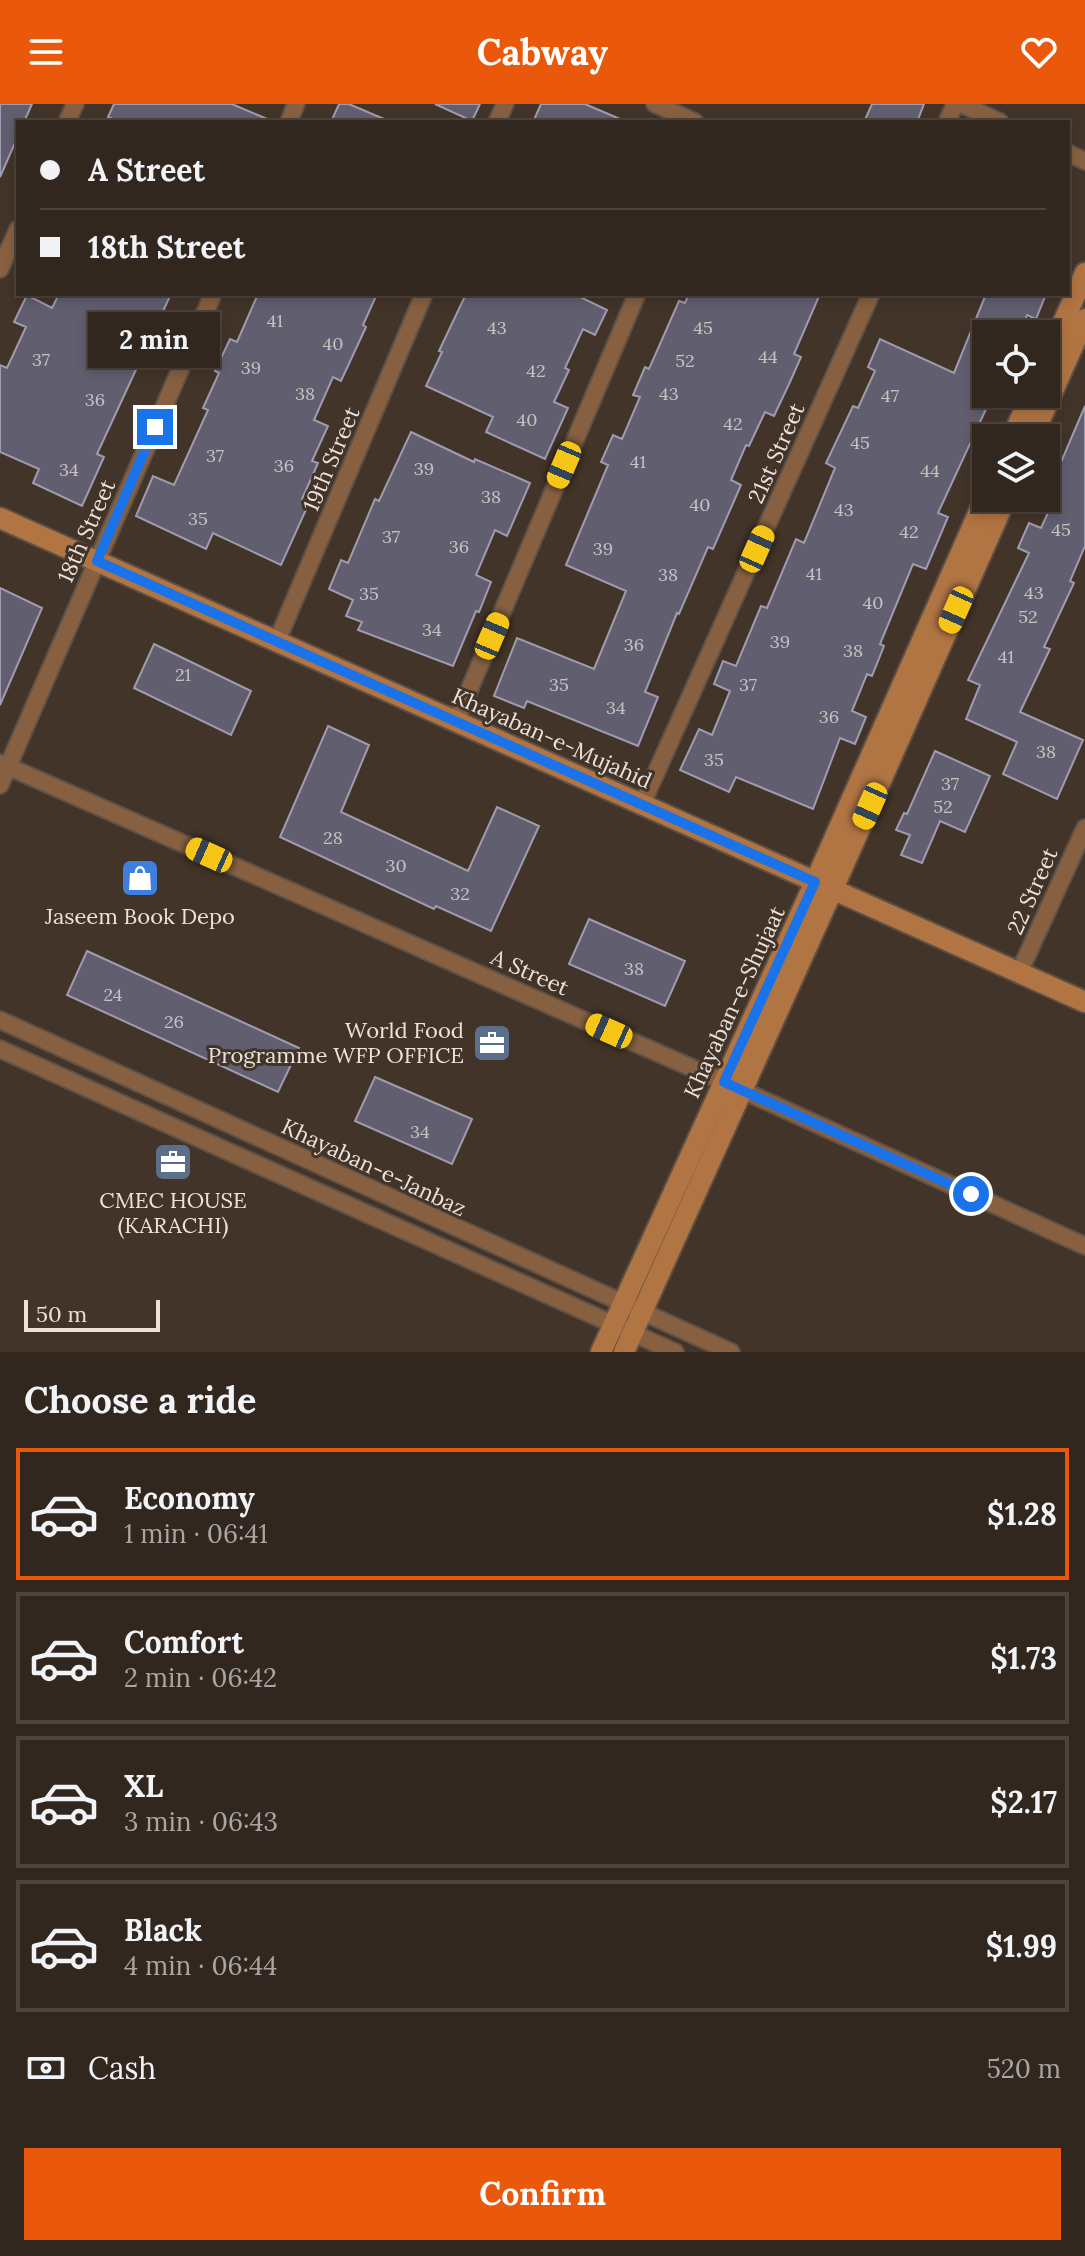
<!DOCTYPE html>
<html lang="en">
<head>
<meta charset="utf-8">
<style>
	body { margin:0; font-family:Lora,serif; background:#3a2f28; color:#f1f3f6; height:100vh; display:flex; flex-direction:column; font-size:30px; white-space:nowrap }
	* { box-sizing:border-box; margin:0 }
	p { font-size:26px; color:#a8a5a4 }
	.icon { flex:none; width:44px; height:44px; fill:none; stroke:currentColor; stroke-width:2; stroke-linecap:round; stroke-linejoin:round }
	.map { position:relative; height:1248px; overflow:hidden }
	.side { display:flex; flex-direction:column; background:#32271f; flex:1 }
	.side>* { flex:none }
	.hud { position:absolute; left:16px; top:16px; width:1054px; height:176px; border-radius:0px; box-shadow:0 4px 12px #0003,0 0 0 2px #4d443d; display:grid; align-content:center; height:176px; padding:0 24px; background:#32271f }
	.fabs { position:absolute; left:972px; top:216px; display:grid; gap:16px }
	.fabs a { display:grid; place-items:center; width:88px; height:88px; border-radius:0px; background:#32271f; box-shadow:0 4px 12px #0003,0 0 0 2px #4d443d; font-size:40px }
	.scale { position:absolute; left:24px; bottom:20px; width:136px; box-sizing:border-box; padding-left:8px; border:4px solid #ece2db; border-top:0; font-size:22px; line-height:28px; white-space:nowrap; color:#ece2db; -webkit-text-stroke:6px #433429; paint-order:stroke }
	.end { position:absolute; width:36px; height:36px; margin:-18px; border:10px solid #1a73e8; background:#fff; box-shadow:0 0 0 4px #fff }
	.from { border-radius:50% }
	.bubble { position:absolute; height:56px; border-radius:0px; background:#32271f; box-shadow:0 4px 12px #0003,0 0 0 2px #4d443d; font-size:26px; font-weight:700; line-height:56px; text-align:center }
	.car { position:absolute; width:24px; height:48px; margin:-24px -12px; border-radius:10px; box-shadow:0 0 6px 2px #0007; background:linear-gradient(#f5c518 24%,#345 0 40%,#f5c518 0 76%,#345 0 86%,#f5c518 0) }
	.hud b { display:flex; align-items:center; gap:28px; height:76px; font-size:30px }
	.hud b+b { border-top:2px solid #4d443d }
	.hud i { width:20px; height:20px; background:#f1f3f6 }
	ul { padding:0; list-style:none }
	li { display:flex; align-items:center; gap:24px; height:132px; margin:0 16px 12px; padding:0 8px; border:4px solid #4d443d; border-radius:0px }
	li div { flex:1 }
	li b { display:block; font-size:30px }
	li em { font-style:normal; font-weight:700 }
	li.active { border-color:#ea580c }
	li>.icon { width:72px; height:72px; stroke-width:1.5 }
	h2 { padding:0 24px; font-size:36px; line-height:96px }
	.pay { display:flex; align-items:center; gap:20px; height:88px; padding:0 24px; font-size:30px }
	.pay p { margin-inline-start:auto }
	.action { display:flex; gap:16px; margin-top:auto; padding:16px 24px }
	.action a { flex:1; height:92px; border-radius:0px; background:#ea580c; color:#fff; font-size:32px; font-weight:700; line-height:92px; text-align:center }
	header { display:flex; justify-content:space-between; align-items:center; height:104px; padding:0 24px; background:#ea580c; color:#fff; font-size:36px; font-weight:700 }
	.map>svg:first-child { display:block }
	.building { fill:#615e70; stroke:#a09cb0; stroke-width:2 }
	.lines { fill:none; stroke-linecap:round; stroke-linejoin:round }
	.street-casing { stroke:#5e5045; stroke-width:20 }
	.secondary-casing { stroke:#5e5045; stroke-width:24 }
	.street { stroke:#866041; stroke-width:16 }
	.secondary { stroke:#b17443; stroke-width:20 }
	.route { stroke:#1a73e8; stroke-width:10 }
	.labels { text-anchor:middle; stroke-width:6; stroke-linejoin:round; paint-order:stroke }
	.number-label { font-size:18px; fill:#c9c1c0 }
	.street-label { font-size:22px; fill:#ece2db; stroke:#433429 }
	.poi-label { font-size:22px; fill:#ece2db; stroke:#433429 }
</style>
</head>
<body>
<header><svg class="icon" aria-label="menu" viewBox="0 0 24 24"><path d="M4 6h16M4 12h16M4 18h16"/></svg>Cabway<svg class="icon" aria-label="heart" viewBox="0 0 24 24"><path d="M12 20l-8-8c-3-5 5-10 8-4 3-6 11-1 8 4z"/></svg></header>
<div class="map">
<svg width="1085" height="1248" viewBox="0 0 1085 1248">
	<rect width="100%" height="100%" fill="#433429"/>
	<!-- building -->
	<path class="building" d="M0 0H32L24 18H18V32L0 73Z
		M114 0H232L274 18H119L108 13Z
		M339 0H349L391 18H331Z
		M435 0H480L472 17Z
		M541 0H585L627 18H533Z
		M872 0H924L917 18H864Z
		M59 190H171L97 350 104 353 82 402 33 379 39 365 0 348V261L7 264 26 223 14 218 27 191 52 204Z
		M258 190H377L363 221 366 223 341 277 333 273 314 316 328 322 312 357 318 359 302 395 309 399 281 461 213 429 206 445 136 412 153 372 174 381 208 306 203 304 219 269 215 267 230 235 237 238Z
		M466 190H574L607 206 595 231 583 225 565 264 569 266 554 298 568 304 545 355 486 328 493 313 426 282 442 248 439 247Z
		M689 190H820L794 250 801 253 790 278 774 312 765 308 749 342 746 341 731 376 741 381 713 445 708 443 679 510 677 509 645 588 658 593 638 642 527 597 524 604 494 592 517 534 594 565 626 487 566 461 608 361 601 358 613 331 622 335 640 293 633 291 645 263 649 265 679 197 685 199Z
		M986 190H1046L1036 215 1027 211 1020 230H986V290H993L938 409 948 413 926 465 913 460 880 540 884 542 872 572 867 570 852 607 866 613 855 640 840 634 813 705 736 673 729 688 680 666 699 625 712 631 730 587 714 580 723 557 736 562 761 502 767 504 796 435 804 439 835 364 826 359 853 302 858 304 875 267 868 263 880 235 954 269Z
		M1085 302V442L1070 477 1074 479 1044 543 1050 545 1020 608 1083 636 1057 695 1003 670 1017 638 966 615 980 581 968 576 1029 449 1018 444 1029 419 1041 424 1058 387 1050 384Z
		M411 328 474 358 475 355 530 379 507 432 495 426 476 471 491 478 479 508 476 507 453 562 358 526 362 518 346 512 353 496 329 485 341 456 348 459 375 395 379 397Z
		M0 484 42 504 0 601Z
		M154 540 251 587 231 631 134 584Z
		M328 622 369 641 341 708 468 767 497 703 539 722 491 827 436 802 434 805 280 733Z
		M935 647 990 672 965 728 940 717 922 759 901 751 910 731 896 726 904 709 907 710Z
		M589 815 685 857 665 902 569 860Z
		M87 847 299 944 278 988 67 891Z
		M375 973 472 1015 452 1060 355 1017Z"/>
	<g class="lines">
		<!-- street casing -->
		<g class="street-casing">
			<path id="street" d="M655 0 695 18
				M961 0 1000 18
				M67 18 75 0
				M289 18 296 0
				M497 18 505 0
				M947 18 955 0
				M1068 49 1085 57
				M0 165 18 125
				M277 537 424 190
				M456 617 637 190
				M0 659 724 978 1085 1142
				M0 681 213 190
				M642 700 871 190
				M1019 869 1085 724
				M0 916 731 1248
				M0 945 675 1248"/>
		</g>
		<!-- secondary casing -->
		<g class="secondary-casing">
			<path id="secondary" d="M1046 257 1085 169
				M1012 334 1031 290
				M1032 334 1085 215
				M0 414 1085 898
				M601 1248 815 778 986 392
				M624 1248 833 785 1006 394"/>
		</g>
		<!-- street -->
		<use href="#street" class="street"/>
		<!-- secondary -->
		<use href="#secondary" class="secondary"/>
	</g>
	<g class="lines">
		<!-- route -->
		<path class="route" d="M155 323 97 457 815 778 724 978 971 1090"/>
	</g>
	<!-- icons -->
	<defs>
		<g id="shop-square" transform="scale(2)"><rect x="-9" y="-9" width="18" height="18" rx="4" fill="#3f7fe0" stroke="#433429"/><path d="M-5-2.5h2.3a2.7 3.5 0 0 1 5.4 0H5L5.5 6h-11ZM-1.5-2.5h3a1.5 2.3 0 0 0-3 0Z" fill="#fff"/></g>
		<g id="office-square" transform="scale(2)"><rect x="-9" y="-9" width="18" height="18" rx="4" fill="#5c6f8a" stroke="#433429"/><path d="M-6-3h4V-5.5h4V-3h4V5H-6ZM-1-4.5V-3h2v-1.5ZM-6 0V1H6V0Z" fill="#fff"/></g>
	</defs>
	<g fill-rule="evenodd">
		<use href="#shop-square" x="140" y="774"/>
		<use href="#office-square" x="492" y="939"/>
		<use href="#office-square" x="173" y="1058"/>
	</g>
	<g class="labels">
		<!-- number labels -->
		<g class="number-label">
			<text x="275" y="223">41</text>
			<text x="497" y="230">43</text>
			<text x="703" y="230">45</text>
			<text x="333" y="246">40</text>
			<text x="768" y="259">44</text>
			<text x="41" y="262">37</text>
			<text x="685" y="263">52</text>
			<text x="251" y="270">39</text>
			<text x="536" y="273">42</text>
			<text x="305" y="296">38</text>
			<text x="669" y="296">43</text>
			<text x="890" y="298">47</text>
			<text x="95" y="302">36</text>
			<text x="527" y="322">40</text>
			<text x="733" y="326">42</text>
			<text x="860" y="345">45</text>
			<text x="215" y="358">37</text>
			<text x="638" y="364">41</text>
			<text x="284" y="368">36</text>
			<text x="424" y="371">39</text>
			<text x="69" y="372">34</text>
			<text x="930" y="373">44</text>
			<text x="491" y="399">38</text>
			<text x="700" y="407">40</text>
			<text x="844" y="412">43</text>
			<text x="198" y="421">35</text>
			<text x="1061" y="432">45</text>
			<text x="909" y="434">42</text>
			<text x="391" y="439">37</text>
			<text x="459" y="449">36</text>
			<text x="603" y="451">39</text>
			<text x="814" y="476">41</text>
			<text x="668" y="477">38</text>
			<text x="1034" y="495">43</text>
			<text x="369" y="496">35</text>
			<text x="873" y="505">40</text>
			<text x="1028" y="519">52</text>
			<text x="432" y="532">34</text>
			<text x="780" y="544">39</text>
			<text x="634" y="547">36</text>
			<text x="853" y="553">38</text>
			<text x="1006" y="559">41</text>
			<text x="183" y="577">21</text>
			<text x="559" y="587">35</text>
			<text x="748" y="587">37</text>
			<text x="616" y="610">34</text>
			<text x="829" y="619">36</text>
			<text x="1046" y="654">38</text>
			<text x="714" y="662">35</text>
			<text x="950" y="686">37</text>
			<text x="943" y="709">52</text>
			<text x="333" y="740">28</text>
			<text x="396" y="768">30</text>
			<text x="460" y="796">32</text>
			<text x="634" y="871">38</text>
			<text x="113" y="897">24</text>
			<text x="174" y="924">26</text>
			<text x="420" y="1034">34</text>
		</g>
		<!-- street labels -->
		<g class="street-label">
			<text transform="translate(776 349) rotate(-66)" y="8">21st Street</text>
			<text transform="translate(331 355) rotate(-67)" y="8">19th Street</text>
			<text transform="translate(86 427) rotate(-66)" y="8">18th Street</text>
			<text transform="translate(552 634) rotate(24)" y="8">Khayaban-e-Mujahid</text>
			<text transform="translate(1032 787) rotate(-66)" y="8">22 Street</text>
			<text transform="translate(530 868) rotate(24)" y="8">A Street</text>
			<text transform="translate(734 898) rotate(-65)" y="8">Khayaban-e-Shujaat</text>
			<text transform="translate(374 1063) rotate(25)" y="8">Khayaban-e-Janbaz</text>
		</g>
		<!-- poi labels -->
		<g class="poi-label">
			<text x="140" y="820">Jaseem Book Depo</text>
			<text x="464" y="934" text-anchor="end">World Food<tspan x="464" dy="25">Programme WFP OFFICE</tspan></text>
			<text x="173" y="1104">CMEC HOUSE<tspan x="173" dy="25">(KARACHI)</tspan></text>
		</g>
	</g>
</svg>
<div class="fabs">
<a><svg class="icon" aria-label="locate" viewBox="0 0 24 24"><circle cx="12" cy="12" r="6"/><path d="M12 2v4M12 18v4M2 12h4M18 12h4"/></svg></a>
<a><svg class="icon" aria-label="layers" viewBox="0 0 24 24"><path d="M12 4l9 5-9 5-9-5zM3 14l9 5 9-5"/></svg></a>
</div>
<div class="scale">50 m</div>
<i class="end from" style="left:971px;top:1090px"></i>
<i class="end" style="left:155px;top:323px"></i>
<div class="bubble" style="left:88px;top:208px;width:132px">2 min</div>
<i class="car" style="left:564px;top:361px;rotate:203deg"></i>
<i class="car" style="left:757px;top:445px;rotate:24deg"></i>
<i class="car" style="left:956px;top:506px;rotate:204deg"></i>
<i class="car" style="left:492px;top:532px;rotate:23deg"></i>
<i class="car" style="left:870px;top:702px;rotate:204deg"></i>
<i class="car" style="left:209px;top:751px;rotate:294deg"></i>
<i class="car" style="left:609px;top:927px;rotate:294deg"></i>
<div class="hud">
<b><i class="from"></i>A Street</b>
<b><i></i>18th Street</b>
</div>
</div>
<section class="side">
<h2>Choose a ride</h2>
<ul>
<li class="active"><svg class="icon" aria-label="car" viewBox="0 0 24 24"><path d="M5 17H2v-5l4-1 3-4h7l3 4 3 1v5h-3M9 17h6M6 11h13"/><circle cx="7" cy="17" r="2"/><circle cx="17" cy="17" r="2"/></svg><div><b>Economy</b><p>1 min · 06:41</p></div><em>$1.28</em></li>
<li><svg class="icon" aria-label="car" viewBox="0 0 24 24"><path d="M5 17H2v-5l4-1 3-4h7l3 4 3 1v5h-3M9 17h6M6 11h13"/><circle cx="7" cy="17" r="2"/><circle cx="17" cy="17" r="2"/></svg><div><b>Comfort</b><p>2 min · 06:42</p></div><em>$1.73</em></li>
<li><svg class="icon" aria-label="car" viewBox="0 0 24 24"><path d="M5 17H2v-5l4-1 3-4h7l3 4 3 1v5h-3M9 17h6M6 11h13"/><circle cx="7" cy="17" r="2"/><circle cx="17" cy="17" r="2"/></svg><div><b>XL</b><p>3 min · 06:43</p></div><em>$2.17</em></li>
<li><svg class="icon" aria-label="car" viewBox="0 0 24 24"><path d="M5 17H2v-5l4-1 3-4h7l3 4 3 1v5h-3M9 17h6M6 11h13"/><circle cx="7" cy="17" r="2"/><circle cx="17" cy="17" r="2"/></svg><div><b>Black</b><p>4 min · 06:44</p></div><em>$1.99</em></li>
</ul>
<div class="pay"><svg class="icon" aria-label="cash" viewBox="0 0 24 24"><path d="M3 7h18v10H3z"/><circle cx="12" cy="12" r="2"/></svg>Cash<p>520 m</p></div>
<div class="action"><a>Confirm</a></div>
</section>
</body>
</html>
